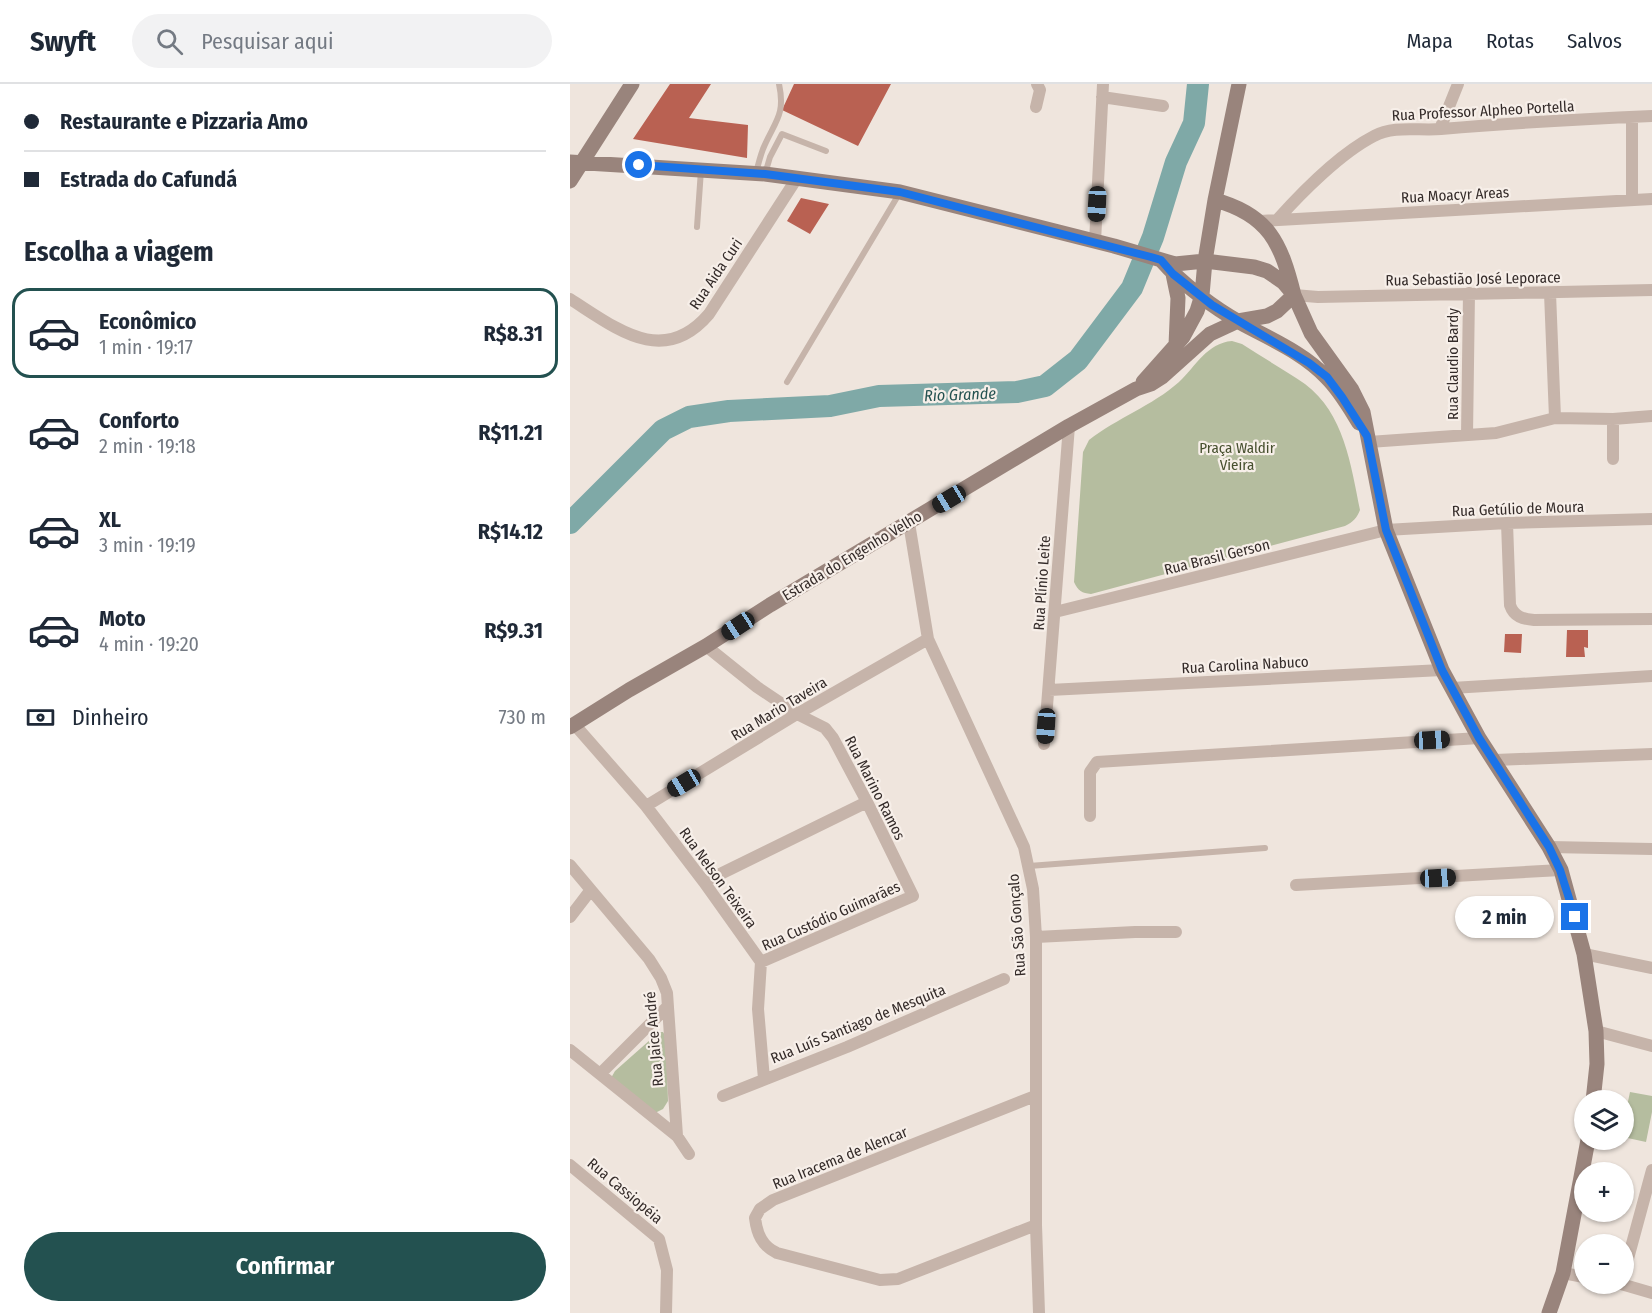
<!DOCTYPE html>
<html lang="pt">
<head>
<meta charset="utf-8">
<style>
	body { margin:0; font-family:"Fira Sans Condensed",sans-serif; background:#f2f2f3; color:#1f2937; height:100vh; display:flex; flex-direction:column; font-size:22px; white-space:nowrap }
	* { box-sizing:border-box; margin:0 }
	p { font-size:20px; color:#747a83 }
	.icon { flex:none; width:33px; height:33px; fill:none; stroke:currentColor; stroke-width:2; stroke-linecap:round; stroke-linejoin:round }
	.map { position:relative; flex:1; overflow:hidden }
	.sheet { display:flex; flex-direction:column; background:#fff; width:570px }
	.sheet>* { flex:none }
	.guide { display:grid; align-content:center; height:132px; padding:0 24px; background:#fff }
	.buttons { position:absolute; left:1004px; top:1006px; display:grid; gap:12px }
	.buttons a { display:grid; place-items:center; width:60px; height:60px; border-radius:50%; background:#fff; box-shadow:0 2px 4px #0004; font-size:30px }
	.end { position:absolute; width:27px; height:27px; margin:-14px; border:8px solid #1a73e8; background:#fff; box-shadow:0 0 0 3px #fff }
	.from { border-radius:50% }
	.bubble { position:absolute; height:42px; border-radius:21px; background:#fff; box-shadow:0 2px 4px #0004; font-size:20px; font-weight:700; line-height:42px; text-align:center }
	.car { position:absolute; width:18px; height:36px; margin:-18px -9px; border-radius:8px; box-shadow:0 0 4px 2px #0007; background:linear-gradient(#222 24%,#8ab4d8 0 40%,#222 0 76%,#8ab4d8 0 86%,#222 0) }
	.guide b { display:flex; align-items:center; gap:21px; height:57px; font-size:22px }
	.guide b+b { border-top:2px solid #e0e1e3 }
	.guide i { width:15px; height:15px; background:#1f2937 }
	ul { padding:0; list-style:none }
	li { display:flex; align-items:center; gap:18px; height:90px; margin:0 12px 9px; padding:0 12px; border:3px solid transparent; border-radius:18px }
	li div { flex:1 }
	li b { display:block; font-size:22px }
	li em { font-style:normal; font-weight:700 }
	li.on { border-color:#235150 }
	li>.icon { width:54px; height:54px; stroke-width:1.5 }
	h2 { padding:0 24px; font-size:27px; line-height:72px }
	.pay { display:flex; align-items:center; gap:15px; height:66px; padding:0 24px; font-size:22px }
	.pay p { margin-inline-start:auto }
	.action { display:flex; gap:12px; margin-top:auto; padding:12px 24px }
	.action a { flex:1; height:69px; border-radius:36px; background:#235150; color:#fff; font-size:24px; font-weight:700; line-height:69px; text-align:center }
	header { display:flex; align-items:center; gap:36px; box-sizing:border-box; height:84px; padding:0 30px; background:#fff; border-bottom:2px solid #e0e1e3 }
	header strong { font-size:28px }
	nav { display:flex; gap:33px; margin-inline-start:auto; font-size:21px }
	.search { width:420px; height:54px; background:#f2f2f3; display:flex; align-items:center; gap:15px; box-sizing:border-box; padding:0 21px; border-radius:33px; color:#747a83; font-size:22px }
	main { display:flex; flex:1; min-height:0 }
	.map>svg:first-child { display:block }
	.green { fill:#b5bd9f }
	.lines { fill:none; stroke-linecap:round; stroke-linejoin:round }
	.river { stroke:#7fa9a7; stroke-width:22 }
	.building { fill:#b96152 }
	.lane { stroke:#c6b4aa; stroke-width:6 }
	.street { stroke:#c6b4aa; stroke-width:12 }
	.secondary { stroke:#99847c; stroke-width:15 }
	.route { stroke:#1a73e8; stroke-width:8 }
	.labels { text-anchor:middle; stroke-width:4.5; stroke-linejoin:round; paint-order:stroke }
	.street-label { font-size:15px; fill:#342b29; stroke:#f7efe9 }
	.park-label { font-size:15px; fill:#47502f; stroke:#f7efe9 }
	.water-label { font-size:16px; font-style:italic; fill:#235150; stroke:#f7efe9 }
</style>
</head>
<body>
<header>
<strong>Swyft</strong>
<div class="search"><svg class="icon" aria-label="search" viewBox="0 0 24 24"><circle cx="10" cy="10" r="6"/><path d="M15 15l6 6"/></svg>Pesquisar aqui</div>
<nav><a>Mapa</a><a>Rotas</a><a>Salvos</a></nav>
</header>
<main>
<section class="sheet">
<div class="guide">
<b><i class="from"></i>Restaurante e Pizzaria Amo</b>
<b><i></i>Estrada do Cafundá</b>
</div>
<h2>Escolha a viagem</h2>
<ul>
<li class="on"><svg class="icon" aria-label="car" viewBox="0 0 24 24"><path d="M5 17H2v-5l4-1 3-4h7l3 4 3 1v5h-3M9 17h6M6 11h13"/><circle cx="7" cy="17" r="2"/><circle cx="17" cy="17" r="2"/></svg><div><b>Econômico</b><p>1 min · 19:17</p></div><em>R$8.31</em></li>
<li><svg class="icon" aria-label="car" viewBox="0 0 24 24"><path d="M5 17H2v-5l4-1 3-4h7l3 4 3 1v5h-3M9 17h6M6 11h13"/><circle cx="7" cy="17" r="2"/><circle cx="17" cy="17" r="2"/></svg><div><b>Conforto</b><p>2 min · 19:18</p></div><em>R$11.21</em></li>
<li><svg class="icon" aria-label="car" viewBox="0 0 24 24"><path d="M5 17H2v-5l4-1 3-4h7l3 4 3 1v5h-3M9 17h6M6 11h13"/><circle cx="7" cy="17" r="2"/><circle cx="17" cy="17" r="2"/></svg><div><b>XL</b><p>3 min · 19:19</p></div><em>R$14.12</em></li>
<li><svg class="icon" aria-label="car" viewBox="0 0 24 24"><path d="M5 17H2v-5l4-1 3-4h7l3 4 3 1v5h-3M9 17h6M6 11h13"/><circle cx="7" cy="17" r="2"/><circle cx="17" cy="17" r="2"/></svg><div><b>Moto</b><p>4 min · 19:20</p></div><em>R$9.31</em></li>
</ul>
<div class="pay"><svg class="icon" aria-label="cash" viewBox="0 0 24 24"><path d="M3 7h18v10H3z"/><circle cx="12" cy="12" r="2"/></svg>Dinheiro<p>730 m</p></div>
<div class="action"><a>Confirmar</a></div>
</section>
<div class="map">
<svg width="1082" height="1229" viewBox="0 0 1082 1229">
	<rect width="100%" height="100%" fill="#efe5dd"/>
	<!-- green -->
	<path class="green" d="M662 257 672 260C693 274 715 286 735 300 774 329 781 381 790 426 787 434 783 438 775 442L521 510C512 509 508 507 504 498L513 368 519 356C547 334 582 322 609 298 626 282 637 259 662 257Z
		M89 948H93L96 953 98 1017 93 1025 85 1029 41 994 45 987Z
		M1060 1008 1082 1012V1028L1076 1058 1053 1053V1041Z"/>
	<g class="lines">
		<!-- river -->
		<path class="river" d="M0 439 93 346 119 333 159 327 260 322 309 312 447 308 475 302 508 276 562 204 583 153 606 78 624 39 628 0"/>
	</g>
	<!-- building -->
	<path class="building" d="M100 0H141L119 34 178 41 177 74 63 55Z
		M224 0H321L288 62 212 26Z
		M231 114 259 120 240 150 217 137Z
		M997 546H1018V564L1014 563 1015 573H996Z
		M935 550H952L951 569 934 568Z"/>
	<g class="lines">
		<!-- lane -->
		<path class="lane" d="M186 89C188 81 190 73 193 65 204 38 216 32 209 0
			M195 90 200 73 212 50 256 67
			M127 143 131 86
			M217 298 329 110
			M459 782 695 764"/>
		<!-- street -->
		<path class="street" d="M532 13 593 22
			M466 23 470 6 467 0
			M1062 33V115
			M870 45 888 0
			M707 136C732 108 771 69 804 52 824 41 849 47 871 45 941 39 1012 35 1082 32
			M690 137 1082 115
			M525 158 533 0
			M980 209 985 334
			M724 211 748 213 1082 206
			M0 215C46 244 93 284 139 230L227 94
			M1043 335V375
			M897 351 899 209
			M799 358 926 349 985 334 1043 335 1082 332
			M339 439 358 555 454 763 463 805 466 853V1141L469 1229
			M937 439 940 521C944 533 953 535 964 536L1082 535
			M485 528 816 446 937 439 1082 435
			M136 562 187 603 227 630 255 644 263 654 297 718 343 812 191 878
			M882 604 1082 592
			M479 606 872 586
			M4 640 76 722 134 798 191 878 188 925 194 995
			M474 660 499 342
			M925 676 1082 670
			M76 722 227 630 358 555
			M520 732V688L527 678 909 654
			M979 763 1082 765
			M0 781 79 875 91 894 97 909 107 1052
			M134 798 297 718
			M726 801 991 786
			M0 833 20 807
			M466 853 565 848H606
			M1014 870 1082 884
			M1026 947 1082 962
			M0 966 107 1052 119 1070
			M30 990 97 923
			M153 1012 277 963 434 895
			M465 1012 203 1116 190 1125 185 1134C187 1150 192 1162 207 1169L310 1196 328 1195 466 1141
			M0 1081 89 1155 97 1186 96 1229
			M993 1189 1014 1193
			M1053 1193 1082 1086
			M1051 1200 1082 1209"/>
		<!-- secondary -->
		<path class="secondary" d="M0 78 195 90 330 108 544 162 605 180 635 177 684 183 697 187 713 198 724 211 741 249 782 306 793 328 816 446 872 586 909 654 979 763 991 786 1014 870 1026 947 1027 980 1023 1017
			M0 97 62 0
			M591 176C612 200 644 224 671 239 700 255 734 269 757 294 770 307 779 323 789 339
			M603 190 608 214 606 261
			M573 298 613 253 627 227 632 211 635 177 645 116 669 0
			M0 643 59 606 136 562 200 521 499 342 566 305 581 300 592 293 640 250 668 237 697 232 707 227 724 211C711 159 699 131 645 116
			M979 1229 993 1189 1018 1056"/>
	</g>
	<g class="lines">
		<!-- route -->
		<path class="route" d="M69 81 195 90 330 108 581 173 591 176 603 190 642 221 739 279 757 293 772 313 797 352 816 446 872 586 909 654 979 763 990 786 1005 833"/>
	</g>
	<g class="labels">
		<!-- street labels -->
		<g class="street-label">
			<text transform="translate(913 27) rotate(-3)" y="5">Rua Professor Alpheo Portella</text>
			<text transform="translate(885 111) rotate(-3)" y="5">Rua Moacyr Areas</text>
			<text transform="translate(146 190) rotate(-56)" y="5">Rua Aida Curi</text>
			<text transform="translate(903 195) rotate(-1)" y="5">Rua Sebastião José Leporace</text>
			<text transform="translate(883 280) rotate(-90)" y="5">Rua Claudio Bardy</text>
			<text transform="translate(948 425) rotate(-2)" y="5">Rua Getúlio de Moura</text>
			<text transform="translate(282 472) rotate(-31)" y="5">Estrada do Engenho Velho</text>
			<text transform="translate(647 473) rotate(-14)" y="5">Rua Brasil Gerson</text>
			<text transform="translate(472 499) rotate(-86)" y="5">Rua Plínio Leite</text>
			<text transform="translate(675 581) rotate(-3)" y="5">Rua Carolina Nabuco</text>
			<text transform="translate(209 625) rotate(-31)" y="5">Rua Mario Taveira</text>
			<text transform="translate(305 704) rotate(63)" y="5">Rua Marino Ramos</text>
			<text transform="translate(148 794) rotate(54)" y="5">Rua Nelson Teixeira</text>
			<text transform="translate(261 832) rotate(-24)" y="5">Rua Custódio Guimarães</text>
			<text transform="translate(447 841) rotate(-94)" y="5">Rua São Gonçalo</text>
			<text transform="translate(288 940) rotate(-22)" y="5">Rua Luís Santiago de Mesquita</text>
			<text transform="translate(84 955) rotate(-95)" y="5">Rua Jaice André</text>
			<text transform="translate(270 1074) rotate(-22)" y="5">Rua Iracema de Alencar</text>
			<text transform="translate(55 1107) rotate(40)" y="5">Rua Cassiopéia</text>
		</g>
		<!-- park labels -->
		<g class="park-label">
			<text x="667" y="369">Praça Waldir<tspan x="667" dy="17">Vieira</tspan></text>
		</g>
		<!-- water labels -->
		<g class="water-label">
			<text transform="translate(390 310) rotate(-2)" y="6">Rio Grande</text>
		</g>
	</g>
</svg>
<div class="buttons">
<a><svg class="icon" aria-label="layers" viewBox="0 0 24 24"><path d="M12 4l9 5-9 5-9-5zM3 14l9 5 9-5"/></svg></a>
<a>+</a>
<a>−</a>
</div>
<i class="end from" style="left:69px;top:81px"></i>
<i class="end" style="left:1005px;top:833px"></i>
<div class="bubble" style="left:885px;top:812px;width:99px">2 min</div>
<i class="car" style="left:527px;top:120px;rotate:183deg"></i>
<i class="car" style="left:379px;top:415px;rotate:239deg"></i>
<i class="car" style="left:168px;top:542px;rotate:237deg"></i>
<i class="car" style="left:476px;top:642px;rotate:184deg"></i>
<i class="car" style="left:862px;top:656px;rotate:87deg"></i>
<i class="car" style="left:114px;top:699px;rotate:239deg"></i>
<i class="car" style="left:868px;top:794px;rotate:87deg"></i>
</div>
</main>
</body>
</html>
